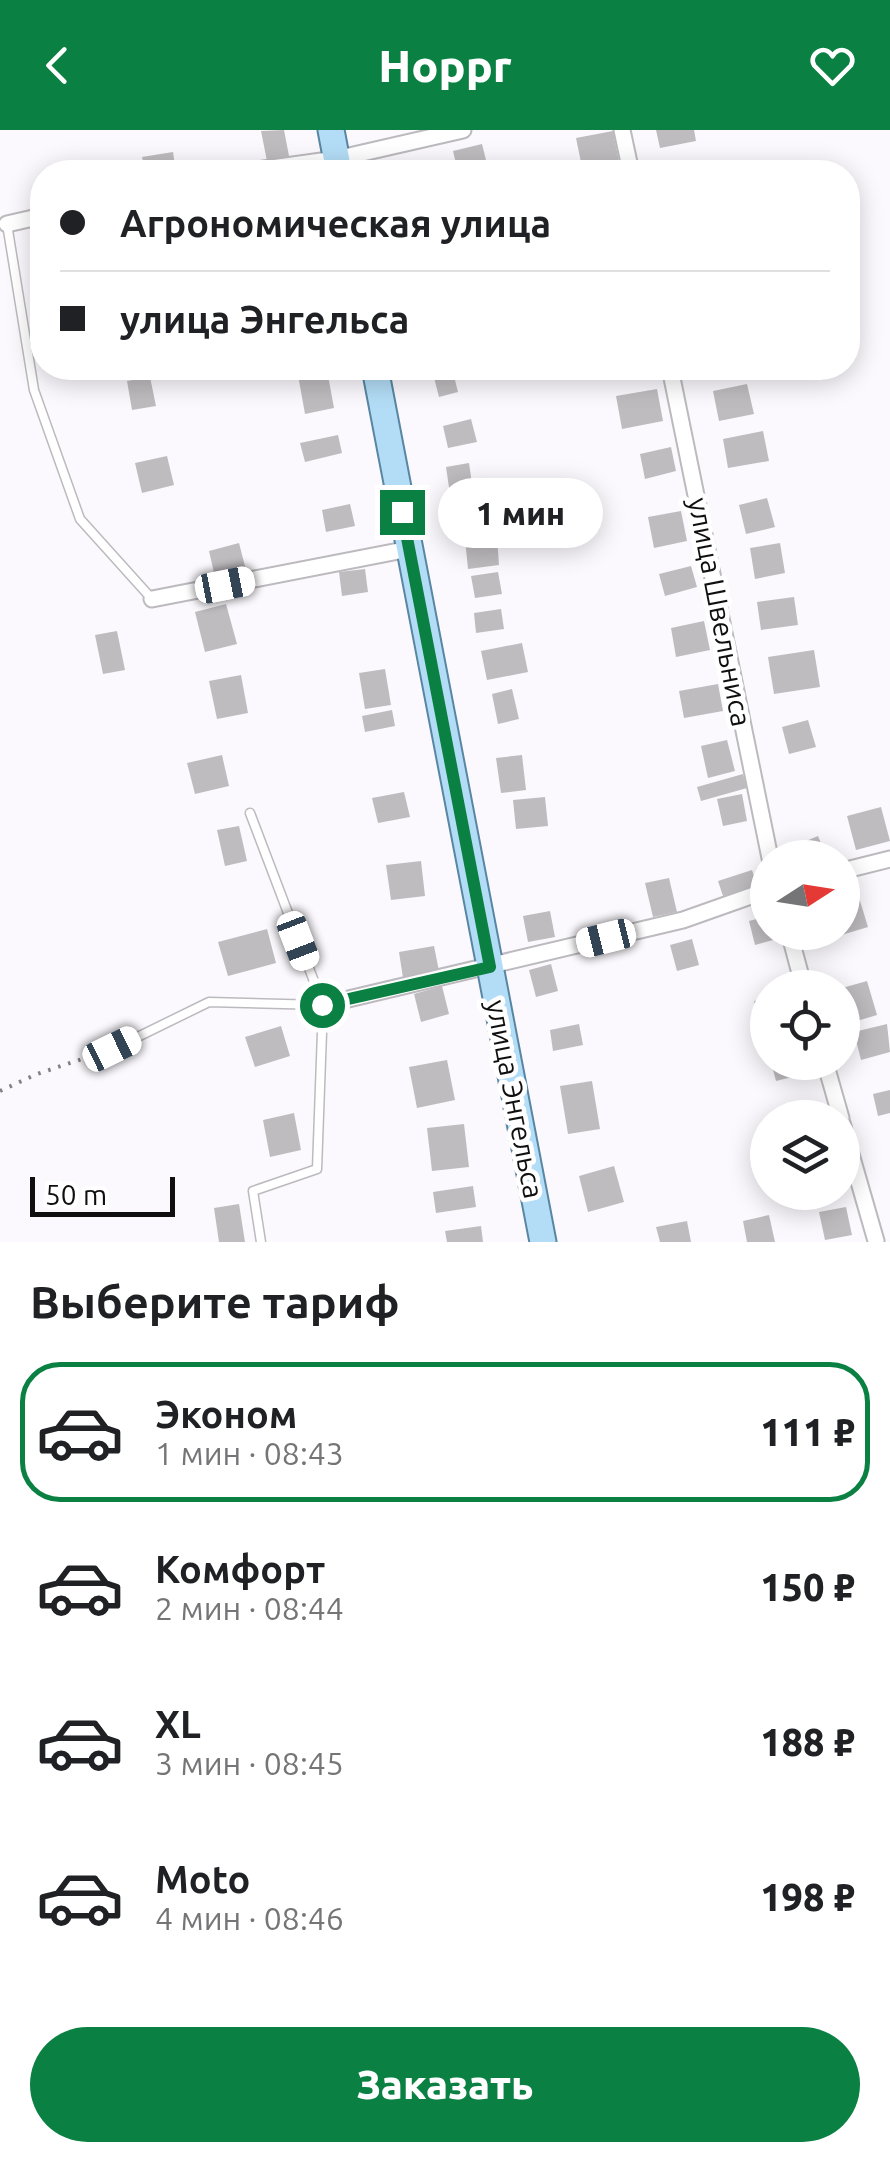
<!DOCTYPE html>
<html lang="ru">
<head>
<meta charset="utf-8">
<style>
	body { margin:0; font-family:Ubuntu,sans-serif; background:#f2f2f2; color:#202124; height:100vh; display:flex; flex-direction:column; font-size:38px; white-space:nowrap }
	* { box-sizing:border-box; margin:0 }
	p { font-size:32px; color:#757577 }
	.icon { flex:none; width:55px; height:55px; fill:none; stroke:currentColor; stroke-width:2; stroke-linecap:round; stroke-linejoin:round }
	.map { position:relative; height:1112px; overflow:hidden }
	.side { display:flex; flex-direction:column; background:#fff; flex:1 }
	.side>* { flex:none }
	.guide { position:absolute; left:30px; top:30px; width:830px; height:220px; border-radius:40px; box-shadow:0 5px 25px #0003; display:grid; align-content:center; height:220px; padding:0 30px; background:#fff }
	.needle { width:65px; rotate:78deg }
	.controls { position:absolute; left:750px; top:710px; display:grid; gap:20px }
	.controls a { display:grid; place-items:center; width:110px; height:110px; border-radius:50%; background:#fff; box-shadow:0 5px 25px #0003; font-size:50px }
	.scale { position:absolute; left:30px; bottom:25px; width:145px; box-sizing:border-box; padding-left:10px; border:5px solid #0f0f10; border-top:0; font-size:28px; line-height:35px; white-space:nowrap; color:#0f0f10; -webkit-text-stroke:8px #fff; paint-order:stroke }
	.end { position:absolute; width:45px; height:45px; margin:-22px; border:12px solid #0b8043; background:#fff; box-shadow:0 0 0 5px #fff }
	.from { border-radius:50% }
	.bubble { position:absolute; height:70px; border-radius:35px; background:#fff; box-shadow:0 5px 25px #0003; font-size:32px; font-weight:800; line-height:70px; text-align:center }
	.car { position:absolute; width:30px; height:60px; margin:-30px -15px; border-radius:12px; box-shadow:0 0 8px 2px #0007; background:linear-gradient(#fff 24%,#345 0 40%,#fff 0 76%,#345 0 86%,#fff 0) }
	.guide b { display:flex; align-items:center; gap:35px; height:95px; font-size:38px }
	.guide b+b { border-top:2px solid #e0e0e0 }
	.guide i { width:25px; height:25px; background:#202124 }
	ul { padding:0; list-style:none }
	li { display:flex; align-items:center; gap:30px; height:140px; margin:0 20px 15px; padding:0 10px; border:5px solid transparent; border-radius:40px }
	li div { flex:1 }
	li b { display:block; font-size:38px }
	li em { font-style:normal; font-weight:800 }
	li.selected { border-color:#0b8043 }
	li>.icon { width:90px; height:90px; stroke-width:1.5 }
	h2 { padding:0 30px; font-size:45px; line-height:120px }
	.primary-button { display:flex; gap:20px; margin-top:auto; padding:20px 30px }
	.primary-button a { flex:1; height:115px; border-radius:60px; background:#0b8043; color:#fff; font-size:40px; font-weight:800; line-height:115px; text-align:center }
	header { display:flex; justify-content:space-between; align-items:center; height:130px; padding:0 30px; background:#0b8043; color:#fff; font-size:45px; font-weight:800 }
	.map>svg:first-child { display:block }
	.building { fill:#bfbcc0 }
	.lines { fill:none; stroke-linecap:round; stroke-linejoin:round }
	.service-casing { stroke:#bcbabe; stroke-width:11 }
	.minor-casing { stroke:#bcbabe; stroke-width:19 }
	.primary-casing { stroke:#5986a2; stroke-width:29 }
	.path { stroke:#818083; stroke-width:4; stroke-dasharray:2.5 8; stroke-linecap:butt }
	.service { stroke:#fff; stroke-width:8 }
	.minor { stroke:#fff; stroke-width:15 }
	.primary { stroke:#b3ddf6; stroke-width:25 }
	.route { stroke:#0b8043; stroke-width:12 }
	.labels { text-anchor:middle; stroke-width:9; stroke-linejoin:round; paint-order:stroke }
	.street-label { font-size:28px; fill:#0f0f10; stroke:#fff }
</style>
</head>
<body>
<header><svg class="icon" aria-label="back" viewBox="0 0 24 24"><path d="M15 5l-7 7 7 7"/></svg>Hoppr<svg class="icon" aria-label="heart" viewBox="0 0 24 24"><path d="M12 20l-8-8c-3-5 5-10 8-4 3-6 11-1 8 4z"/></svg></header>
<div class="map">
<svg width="890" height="1112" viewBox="0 0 890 1112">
	<rect width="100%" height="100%" fill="#fbf9fd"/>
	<!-- building -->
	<path class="building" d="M284 0 289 26 267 31 261 1Z
		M656 0H694L696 11 660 18Z
		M613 1 621 42H583L576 8Z
		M482 14 489 42H458L453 21Z
		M173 22 176 42H145L142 27Z
		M114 33 117 42H93L92 39Z
		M452 238 458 262 439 267 432 240Z
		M611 238H658V240L612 247Z
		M327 240 334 278 305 284 298 245Z
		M150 247 156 276 132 280 127 251Z
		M747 254 754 284 719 291 713 261Z
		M657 259 663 291 622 299 616 266Z
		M471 289 477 312 448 318 443 296Z
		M763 301 769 331 728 338 723 309Z
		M338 305 342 323 305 332 300 313Z
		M671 317 676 341 645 349 640 324Z
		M167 326 174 355 142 363 135 333Z
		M469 333 473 361 450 364 446 337Z
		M767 368 775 397 746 404 739 375Z
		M350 374 355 396 326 402 322 380Z
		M681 381 687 411 654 418 648 387Z
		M497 406 499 435 468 439 465 409Z
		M239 413 246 440 215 447 209 421Z
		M780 413 785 443 755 449 750 418Z
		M691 436 697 457 665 466 659 444Z
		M365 439 368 462 342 466 339 442Z
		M498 442 502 464 475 468 471 446Z
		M794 467 798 495 761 500 757 472Z
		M226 474 237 514 205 522 195 482Z
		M501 479 504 499 476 503 474 483Z
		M704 491 710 520 676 527 671 498Z
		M117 501 125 540 103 544 95 505Z
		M522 513 528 542 487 550 481 521Z
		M814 520 820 557 774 564 768 527Z
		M385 539 391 575 365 579 359 543Z
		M241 545 248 583 217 589 209 551Z
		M718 554 723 581 684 588 679 561Z
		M512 559 519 589 498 594 492 564Z
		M392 580 395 596 365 602 362 586Z
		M808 590 816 617 789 624 782 597Z
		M727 610 735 641 708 648 701 616Z
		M222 625 229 656 195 664 187 633Z
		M522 625 526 660 501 663 496 628Z
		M743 644 747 658 701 671 697 657Z
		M404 662 410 687 378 693 372 668Z
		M742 664 747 691 723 696 717 669Z
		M545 667 548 696 516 699 513 670Z
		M881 677 890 711 856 720 847 686Z
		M239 696 247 731 225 736 217 700Z
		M818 706 827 728H805L799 714Z
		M421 731 425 766 391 770 386 735Z
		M752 740 757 755 723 766 718 751Z
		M669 748 677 782 653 787 645 753Z
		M857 761 868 797 825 810 823 802H842V766Z
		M550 781 555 807 528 812 523 786Z
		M768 786V802H771L773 810 755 815 749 791Z
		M267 799 276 833 228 846 218 812Z
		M692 809 699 835 677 841 670 815Z
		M434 816 439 841 403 848 399 822Z
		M551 834 558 861 536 867 529 840Z
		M867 851 877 885 847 894 842 858Z
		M442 856 449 884 421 892 414 864Z
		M768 869V906L760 907 754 871Z
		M579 894 583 915 553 921 550 900Z
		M887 894 890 922 861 930 854 902Z
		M281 896 290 926 255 937 245 907Z
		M447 930 455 970 417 978 409 937Z
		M771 932H805L808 943 776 951Z
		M592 951 600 999 568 1004 560 956Z
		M890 960V983L878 986 873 964Z
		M817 976 821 988H782V987Z
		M294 983 301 1020 270 1027 263 990Z
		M464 994 469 1037 432 1041 427 998Z
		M614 1036 624 1072 588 1082 579 1046Z
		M473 1056 476 1077 436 1083 433 1062Z
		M239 1074 245 1112H219L214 1078Z
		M846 1077 852 1105 825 1110 819 1082Z
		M769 1085 775 1112H747L743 1091Z
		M687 1091 691 1112H660L656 1097Z
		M481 1096 483 1112H447L445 1101Z"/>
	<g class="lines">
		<!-- service casing -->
		<g class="service-casing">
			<path id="service" d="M7 94 34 260 80 389 152 469
				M250 683 323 875 317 1039 253 1061 261 1112
				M113 919 209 872 323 875"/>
		</g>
		<!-- minor casing -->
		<g class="minor-casing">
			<path id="minor" d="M622 0 631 42
				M242 42 336 29 463 0
				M7 94 42 86
				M670 238 770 728
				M152 469 409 419
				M842 741 890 729
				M789 802 804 858
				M323 875 683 790 768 760
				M825 932 841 988
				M842 993 876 1111"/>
		</g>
		<!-- primary casing -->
		<g class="primary-casing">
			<path id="primary" d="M331 0 339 42
				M375 238 543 1112"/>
		</g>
		<!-- path -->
		<path class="path" d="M0 961 37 944 103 922"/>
		<!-- service -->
		<use href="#service" class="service"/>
		<!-- minor -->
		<use href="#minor" class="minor"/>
		<!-- primary -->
		<use href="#primary" class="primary"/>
	</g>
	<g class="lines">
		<!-- route -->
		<path class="route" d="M322 875 490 837 402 382"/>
	</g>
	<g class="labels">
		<!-- street labels -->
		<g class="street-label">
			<text transform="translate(720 482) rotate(79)" y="10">улица Швельниса</text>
			<text transform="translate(515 969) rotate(79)" y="10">улица Энгельса</text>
		</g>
	</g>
</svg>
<div class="controls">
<a><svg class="needle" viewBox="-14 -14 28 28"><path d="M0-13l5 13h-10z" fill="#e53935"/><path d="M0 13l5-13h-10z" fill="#757577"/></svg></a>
<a><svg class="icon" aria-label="locate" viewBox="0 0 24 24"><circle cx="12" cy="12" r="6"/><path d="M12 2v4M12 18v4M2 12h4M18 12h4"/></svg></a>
<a><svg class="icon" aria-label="layers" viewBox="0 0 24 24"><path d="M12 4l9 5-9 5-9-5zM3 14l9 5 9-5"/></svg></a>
</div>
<div class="scale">50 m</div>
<i class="end from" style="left:322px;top:875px"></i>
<i class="end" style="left:402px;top:382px"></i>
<div class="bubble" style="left:438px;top:348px;width:165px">1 мин</div>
<i class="car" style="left:225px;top:455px;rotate:79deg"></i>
<i class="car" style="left:606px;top:808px;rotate:256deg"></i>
<i class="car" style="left:298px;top:811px;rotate:159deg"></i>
<i class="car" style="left:112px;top:919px;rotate:64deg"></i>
<div class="guide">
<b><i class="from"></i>Агрономическая улица</b>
<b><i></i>улица Энгельса</b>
</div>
</div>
<section class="side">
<h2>Выберите тариф</h2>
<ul>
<li class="selected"><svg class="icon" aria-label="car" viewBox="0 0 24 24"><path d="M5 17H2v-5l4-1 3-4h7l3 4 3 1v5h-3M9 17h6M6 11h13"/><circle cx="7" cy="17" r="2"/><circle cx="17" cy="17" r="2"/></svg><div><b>Эконом</b><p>1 мин · 08:43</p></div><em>111 ₽</em></li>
<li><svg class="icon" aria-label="car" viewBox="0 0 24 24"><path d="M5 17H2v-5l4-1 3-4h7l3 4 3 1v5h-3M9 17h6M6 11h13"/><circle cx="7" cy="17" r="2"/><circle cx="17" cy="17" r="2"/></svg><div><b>Комфорт</b><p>2 мин · 08:44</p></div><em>150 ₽</em></li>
<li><svg class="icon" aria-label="car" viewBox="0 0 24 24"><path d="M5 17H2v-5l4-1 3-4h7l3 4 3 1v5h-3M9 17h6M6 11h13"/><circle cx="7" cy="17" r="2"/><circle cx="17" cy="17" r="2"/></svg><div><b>XL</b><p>3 мин · 08:45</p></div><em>188 ₽</em></li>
<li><svg class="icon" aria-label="car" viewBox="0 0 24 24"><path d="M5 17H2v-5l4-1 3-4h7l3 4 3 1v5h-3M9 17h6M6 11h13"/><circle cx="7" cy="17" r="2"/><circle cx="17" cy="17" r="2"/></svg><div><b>Moto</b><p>4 мин · 08:46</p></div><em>198 ₽</em></li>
</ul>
<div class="primary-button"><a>Заказать</a></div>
</section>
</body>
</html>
